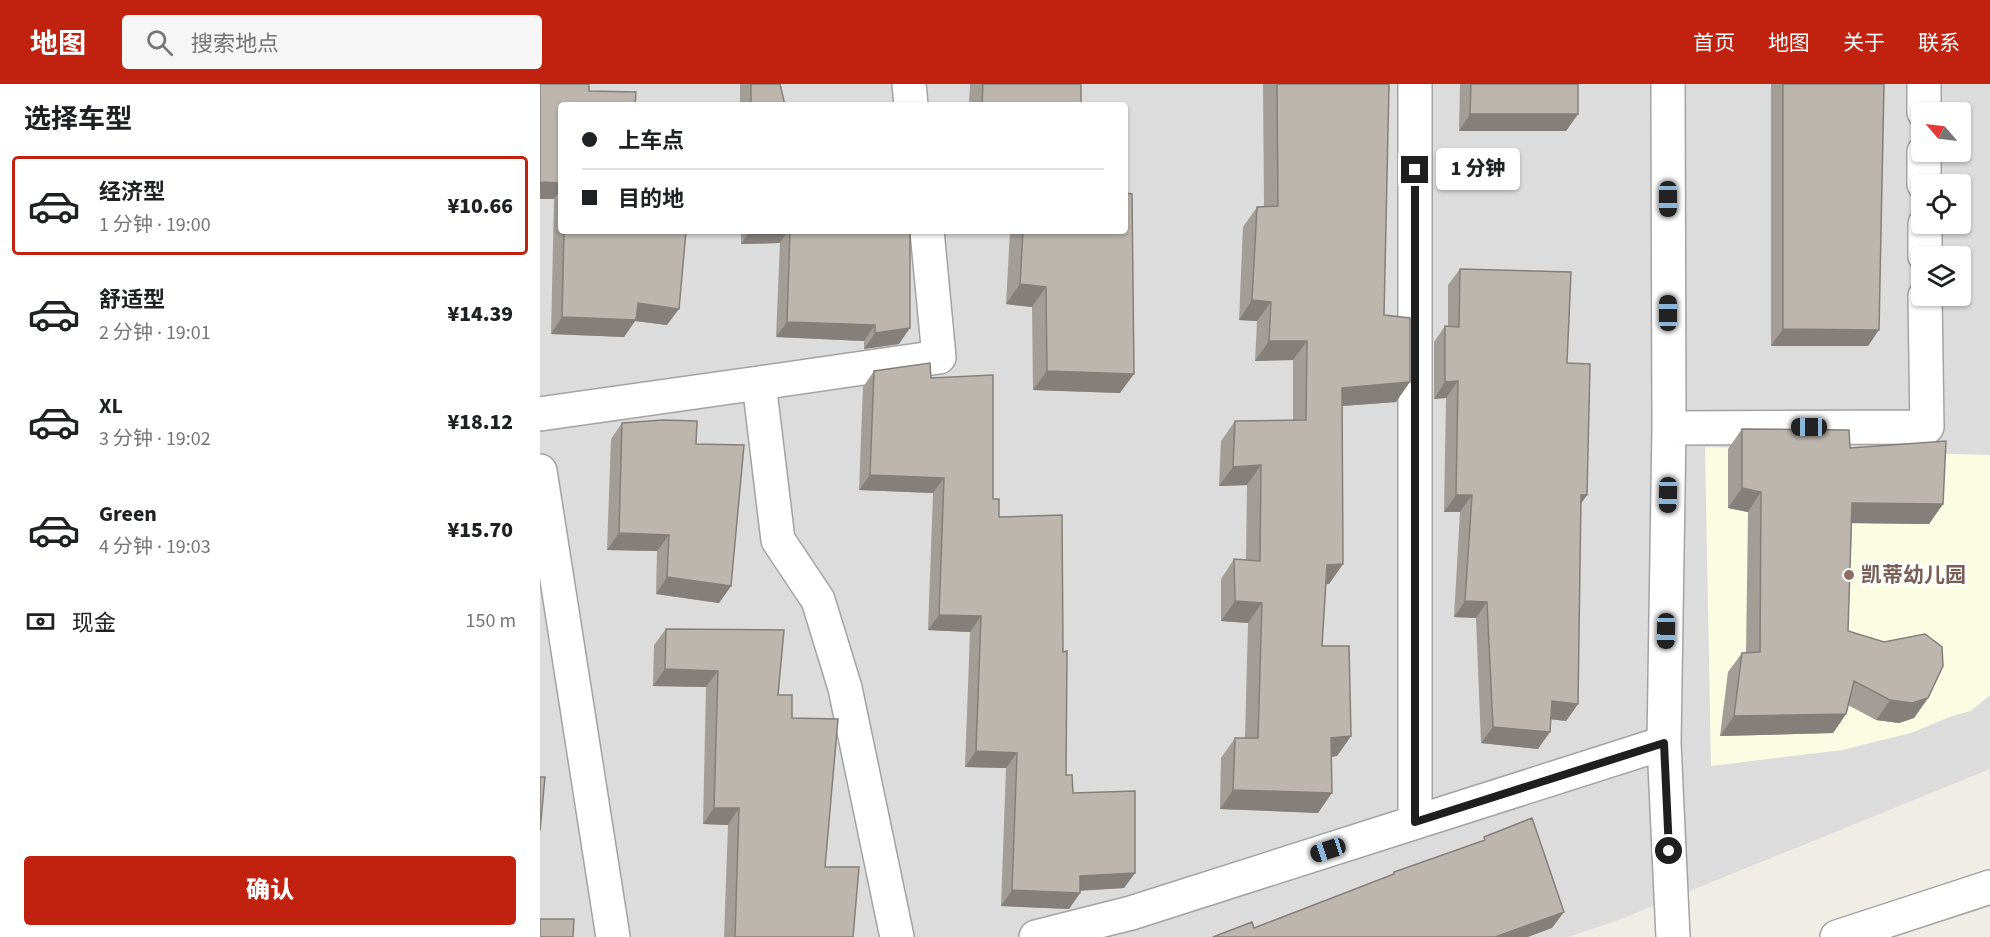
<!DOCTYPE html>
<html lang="zh">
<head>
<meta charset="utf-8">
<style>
	body { margin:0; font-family:"Source Sans 3","Noto Sans SC",sans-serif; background:#f6f6f6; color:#202124; height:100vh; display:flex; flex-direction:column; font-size:22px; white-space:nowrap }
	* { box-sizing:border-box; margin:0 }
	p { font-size:20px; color:#757577 }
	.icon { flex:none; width:33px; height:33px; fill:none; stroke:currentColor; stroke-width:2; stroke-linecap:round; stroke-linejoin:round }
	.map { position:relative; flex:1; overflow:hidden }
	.drawer { display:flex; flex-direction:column; background:#fff; width:540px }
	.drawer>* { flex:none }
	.guide { position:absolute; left:18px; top:18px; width:570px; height:132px; border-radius:6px; box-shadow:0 2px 4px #0004; display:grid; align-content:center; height:132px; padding:0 24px; background:#fff }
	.needle { width:39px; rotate:298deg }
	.buttons { position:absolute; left:1371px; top:18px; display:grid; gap:12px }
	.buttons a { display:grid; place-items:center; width:60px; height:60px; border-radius:6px; background:#fff; box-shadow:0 2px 4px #0004; font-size:30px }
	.end { position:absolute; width:27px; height:27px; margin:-14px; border:8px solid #1f1f1f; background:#fff; box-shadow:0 0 0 3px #fff }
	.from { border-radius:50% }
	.bubble { position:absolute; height:42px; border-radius:6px; background:#fff; box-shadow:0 2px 4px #0004; font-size:20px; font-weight:800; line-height:42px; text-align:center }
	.car { position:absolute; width:18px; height:36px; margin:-18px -9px; border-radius:8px; box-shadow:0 0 4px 2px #0007; background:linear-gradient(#222 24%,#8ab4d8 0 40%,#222 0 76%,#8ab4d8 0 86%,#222 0) }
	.guide b { display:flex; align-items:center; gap:21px; height:57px; font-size:22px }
	.guide b+b { border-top:2px solid #e0e0e0 }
	.guide i { width:15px; height:15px; background:#202124 }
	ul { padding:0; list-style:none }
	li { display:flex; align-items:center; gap:18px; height:99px; margin:0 12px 9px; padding:0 12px; border:3px solid transparent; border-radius:6px }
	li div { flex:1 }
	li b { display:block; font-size:22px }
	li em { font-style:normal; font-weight:800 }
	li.on { border-color:#c0220f }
	li>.icon { width:54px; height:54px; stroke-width:1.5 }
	h2 { padding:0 24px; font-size:27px; line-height:72px }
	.pay { display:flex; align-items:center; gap:15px; height:66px; padding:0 24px; font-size:22px }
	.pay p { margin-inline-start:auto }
	.action { display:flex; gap:12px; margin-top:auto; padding:12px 24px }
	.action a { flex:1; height:69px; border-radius:6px; background:#c0220f; color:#fff; font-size:24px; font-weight:800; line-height:69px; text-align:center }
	header { display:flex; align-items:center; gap:36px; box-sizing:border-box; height:84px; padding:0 30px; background:#c0220f; color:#fff }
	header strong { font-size:28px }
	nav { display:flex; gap:33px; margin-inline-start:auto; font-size:21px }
	.search { width:420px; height:54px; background:#f6f6f6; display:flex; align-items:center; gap:15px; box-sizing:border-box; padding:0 21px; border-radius:6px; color:#757577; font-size:22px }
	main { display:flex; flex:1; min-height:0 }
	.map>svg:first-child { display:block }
	.residential { fill:#dddcdc; fill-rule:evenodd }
	.education { fill:#fafde2 }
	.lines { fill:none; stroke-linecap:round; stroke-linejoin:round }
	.minor-casing { stroke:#a3a3a3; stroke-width:36 }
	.tertiary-casing { stroke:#a3a3a3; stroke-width:36 }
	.minor { stroke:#fff; stroke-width:33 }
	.tertiary { stroke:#fff; stroke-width:33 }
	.wall { fill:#a29d96 }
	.shaded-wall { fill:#847f7a }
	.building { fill:#bcb6af; stroke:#847f7a; stroke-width:1.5 }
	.route { stroke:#1f1f1f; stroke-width:8 }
	.education-dot { fill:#8d6e63; stroke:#fff; stroke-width:2 }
	.labels { text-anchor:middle; stroke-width:5; stroke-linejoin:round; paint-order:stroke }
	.education-label { font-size:21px; font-weight:bold; fill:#785e54; stroke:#fff; text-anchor:start }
</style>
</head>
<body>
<header>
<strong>地图</strong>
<div class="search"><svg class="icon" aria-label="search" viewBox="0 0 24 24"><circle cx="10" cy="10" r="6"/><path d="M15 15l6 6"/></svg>搜索地点</div>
<nav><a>首页</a><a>地图</a><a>关于</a><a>联系</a></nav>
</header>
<main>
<section class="drawer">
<h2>选择车型</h2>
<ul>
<li class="on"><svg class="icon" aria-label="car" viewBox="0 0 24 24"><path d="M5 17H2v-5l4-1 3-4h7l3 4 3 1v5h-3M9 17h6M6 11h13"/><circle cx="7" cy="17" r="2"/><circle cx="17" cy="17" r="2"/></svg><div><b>经济型</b><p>1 分钟 · 19:00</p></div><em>¥10.66</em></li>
<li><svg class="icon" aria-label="car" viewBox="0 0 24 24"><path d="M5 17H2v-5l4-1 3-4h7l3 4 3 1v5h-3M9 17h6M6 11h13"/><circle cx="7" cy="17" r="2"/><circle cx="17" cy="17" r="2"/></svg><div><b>舒适型</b><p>2 分钟 · 19:01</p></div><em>¥14.39</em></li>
<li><svg class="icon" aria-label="car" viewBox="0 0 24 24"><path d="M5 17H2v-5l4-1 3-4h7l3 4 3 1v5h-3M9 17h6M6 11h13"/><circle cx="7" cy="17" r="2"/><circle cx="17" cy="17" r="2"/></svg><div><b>XL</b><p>3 分钟 · 19:02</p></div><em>¥18.12</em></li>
<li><svg class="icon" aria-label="car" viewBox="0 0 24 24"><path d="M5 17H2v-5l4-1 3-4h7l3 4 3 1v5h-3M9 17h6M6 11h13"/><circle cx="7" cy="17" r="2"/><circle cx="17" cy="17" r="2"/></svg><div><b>Green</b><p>4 分钟 · 19:03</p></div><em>¥15.70</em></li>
</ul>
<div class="pay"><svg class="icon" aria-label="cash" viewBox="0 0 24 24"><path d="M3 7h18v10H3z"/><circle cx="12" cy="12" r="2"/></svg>现金<p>150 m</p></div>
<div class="action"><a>确认</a></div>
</section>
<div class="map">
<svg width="1450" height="853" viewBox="0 0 1450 853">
	<rect width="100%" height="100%" fill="#efede6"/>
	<!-- residential -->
	<path class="residential" d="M0 0H1450V685L1081 835 1028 853H0ZM21 21H585V147H21ZM1382 28H1420V68H1382ZM1382 100H1420V140H1382ZM1382 172H1420V212H1382Z"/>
	<!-- education -->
	<path class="education" d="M1165 363 1450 371V611L1431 627 1412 632 1371 649 1302 666 1171 682Z"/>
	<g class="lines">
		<!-- minor casing -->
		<g class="minor-casing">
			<path id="minor" d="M369 0 371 21
				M1128 0 1129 344 1124 659 1133 853
				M1384 0V28
				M1384 68V100
				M1385 140V172
				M0 330 219 299
				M1129 344 1387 343 1385 212
				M0 387 73 853
				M875 738V0
				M357 853 305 604 278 516 238 456 219 299 399 273 387 147
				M496 853 591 829 1124 659"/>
		</g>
		<!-- tertiary casing -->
		<g class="tertiary-casing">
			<path id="tertiary" d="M1297 853 1450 803"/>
		</g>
		<!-- minor -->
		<use href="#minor" class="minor"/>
		<!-- tertiary -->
		<use href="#tertiary" class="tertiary"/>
	</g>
	<!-- wall -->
	<path class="wall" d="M0 0 21 21V147H146L127 241 95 237 84 253 11 250 14 115H0Z
		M200 0H240L245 21H200Z
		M430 0H541V21H429Z
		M723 0H849L844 231 856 318 802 322 803 480 789 500H786L782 562 811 652 797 672 792 673 778 729 680 725 681 674 695 654H705L708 539 681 537V495L694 475 706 476 707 401 679 402 681 357 695 337H753V276L715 277 717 237 699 236 703 143 717 123H724Z
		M920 0H1038V30L1026 47H919Z
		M1231 0H1344L1328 262H1231Z
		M201 147H370L359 260 324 265V257L236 253 240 159 201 160Z
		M470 147H585L580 309 493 306 492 223 466 220Z
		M920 185 1027 279 1047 411 1041 420 1038 620 1026 637 1011 635 998 665 941 659 936 534 914 533 920 428H904L906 314 894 315V258L905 242H908V201Z
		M334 287 391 294 453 415 459 433 523 568 526 691 533 709 595 789 584 804 540 807V809L529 825 461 822 466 684 425 683 430 548 388 546 393 409 319 406 323 303Z
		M82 339 156 360 191 502 179 519 116 510 117 467 67 466 71 355Z
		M1202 345 1310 364 1403 420 1389 440 1312 439 1308 547 1388 614 1374 634 1359 639 1336 636 1308 621 1306 630 1293 649 1180 652 1188 588 1202 569H1206L1208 428 1188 424V365Z
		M126 545 238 611 252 634 285 783 313 853H184L188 741 163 740 166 603 113 602 114 561Z"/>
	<!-- shaded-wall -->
	<path class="shaded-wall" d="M930 30H1038L1026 47H919Z
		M0 98 21 99V105L14 115H0Z
		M210 147H248L240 159 201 160Z
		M480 200 506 203 492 223 466 220Z
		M712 216 731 218 717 237 699 236Z
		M98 219 139 225 127 241 95 237 84 253 11 250 22 233Z
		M247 238 335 241 324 257 236 253Z
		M370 244 359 260 324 265 335 249Z
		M1243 245 1339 246 1328 262H1231Z
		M729 257H767L753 276 715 277Z
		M507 287 594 290 580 309 493 306Z
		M918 297 906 314 894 315 905 298Z
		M870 298 856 318 788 323 802 304Z
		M721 381 707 401 679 402 693 383Z
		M330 391 404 394 393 409 319 406Z
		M1202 404 1221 408 1208 428 1188 424Z
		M916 411H932L920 428H904Z
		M1041 411H1047L1035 427Z
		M1312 419 1403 420 1389 440 1299 439Z
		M79 449 129 451 117 467 67 466Z
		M803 480 789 500 774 501 787 481Z
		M127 493 191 502 179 519 116 510Z
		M695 517 722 519 708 539 681 537Z
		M925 517 947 518 936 534 914 533Z
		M399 531 441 532 430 548 388 546Z
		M125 585 178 587 166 603 113 602Z
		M1388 614 1374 634 1359 639 1336 636 1350 616Z
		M1012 617 1038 620 1026 637 1000 634Z
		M1306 630 1293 649 1180 652 1194 632Z
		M953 643 1010 648 998 665 941 659Z
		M811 652 797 672 778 674 791 654Z
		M436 667 477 669 466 684 425 683Z
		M693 706 792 709 778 729 680 725Z
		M174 724H199L188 741 163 740Z
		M595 789 584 804 529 807 540 792Z
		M472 806 540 809 529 825 461 822Z
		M1024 828 1012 844 988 853H955Z"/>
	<!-- building -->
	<path class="building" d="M0 0H49V7L96 8 95 21H21V99L0 98Z
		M211 0H240L245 21H211Z
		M443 0H541V21H442Z
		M737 0H849L844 231 870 234V298L802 304 803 480 787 481 782 562H809L811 652 791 654 792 709 693 706 695 654H718L722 519 695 517 694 475 720 477 721 381 693 383 695 337 766 336 767 257H729L731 218 712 216 717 123 738 122Z
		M931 0H1038V30H930Z
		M1243 0H1344L1339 246 1243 245Z
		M585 109 592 110 594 290 507 287 506 203 480 200 483 147H585Z
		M24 147H146L139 225 98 219 96 236 22 233Z
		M250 147H370V244L335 249V241L247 238Z
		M920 185 1031 188 1027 279 1050 280 1047 411H1041L1038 620 1012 617 1010 648 953 643 947 518 925 517 932 411H916L918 297 905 298V242L919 243Z
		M390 279 391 294 453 291V415H459V433L522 431 523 568 527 567 526 691H532L533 709 595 707V789L540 792V809L472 806 477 669 436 667 441 532 399 531 404 394 330 391 334 287Z
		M123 336 157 337 156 360 204 361 191 502 127 493 129 451 79 449 82 339Z
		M1202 345 1309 346 1310 364 1406 357 1403 420 1312 419 1308 547 1344 558 1385 550 1402 563 1403 582 1388 614 1372 619 1350 616 1314 597 1306 630 1194 632 1202 569 1220 568 1221 408 1202 404Z
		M126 545 244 546 238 611H252V634L298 635 285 783H319L313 853H195L199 724H174L178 587 125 585Z
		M0 693H5L0 747Z
		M992 734 1024 828 955 853H673L712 838 714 844 854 790V788L945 756 944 753Z
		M0 835H34L33 853H0Z"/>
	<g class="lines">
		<!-- route -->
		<path class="route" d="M875 86V738L1124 659 1129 767"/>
	</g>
	<!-- markers -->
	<circle class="education-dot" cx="1309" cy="491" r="6"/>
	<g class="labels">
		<!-- education labels -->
		<g class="education-label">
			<text x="1321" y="498">凯蒂幼儿园</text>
		</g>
	</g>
</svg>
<div class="buttons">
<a><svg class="needle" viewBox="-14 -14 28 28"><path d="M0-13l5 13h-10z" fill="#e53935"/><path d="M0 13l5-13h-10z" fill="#757577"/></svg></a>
<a><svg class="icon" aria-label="locate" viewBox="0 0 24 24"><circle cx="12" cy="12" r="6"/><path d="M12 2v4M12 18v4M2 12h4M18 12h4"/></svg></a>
<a><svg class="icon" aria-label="layers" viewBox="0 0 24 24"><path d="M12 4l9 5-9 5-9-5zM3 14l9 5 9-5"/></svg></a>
</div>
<i class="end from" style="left:1129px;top:767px"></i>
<i class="end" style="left:875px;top:86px"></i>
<div class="bubble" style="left:896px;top:64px;width:84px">1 分钟</div>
<i class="car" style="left:1128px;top:115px;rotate:180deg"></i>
<i class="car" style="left:1128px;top:229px;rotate:0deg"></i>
<i class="car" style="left:1269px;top:343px;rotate:270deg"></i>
<i class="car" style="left:1128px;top:411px;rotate:181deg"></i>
<i class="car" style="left:1126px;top:547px;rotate:181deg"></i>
<i class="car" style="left:788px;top:766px;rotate:252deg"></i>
<div class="guide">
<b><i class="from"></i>上车点</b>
<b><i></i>目的地</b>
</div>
</div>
</main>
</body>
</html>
